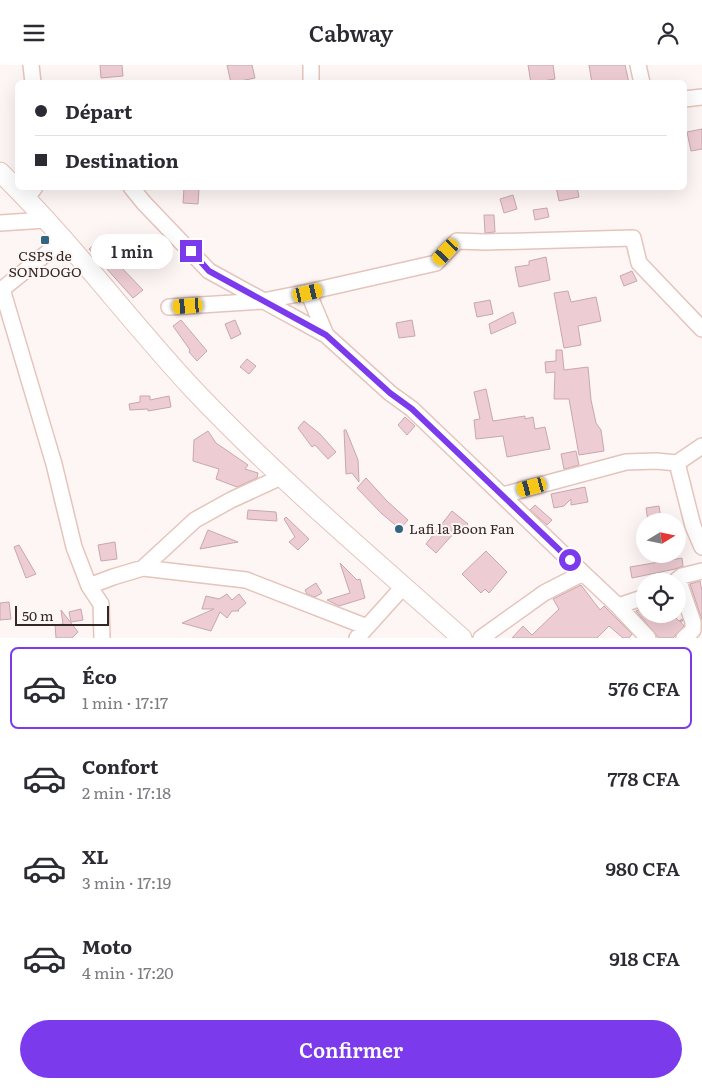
<!DOCTYPE html>
<html lang="fr">
<head>
<meta charset="utf-8">
<style>
	body { margin:0; font-family:Literata,serif; background:#f7f7f7; color:#2b2b33; height:100vh; display:flex; flex-direction:column; font-size:19px; white-space:nowrap }
	* { box-sizing:border-box; margin:0 }
	p { font-size:16px; color:#7c7c81 }
	.icon { flex:none; width:28px; height:28px; fill:none; stroke:currentColor; stroke-width:2; stroke-linecap:round; stroke-linejoin:round }
	.map { position:relative; height:573px; overflow:hidden }
	.panel { display:flex; flex-direction:column; background:#fff; flex:1 }
	.panel>* { flex:none }
	.guide { position:absolute; left:15px; top:15px; width:672px; height:110px; border-radius:8px; box-shadow:0 5px 20px #0002; display:grid; align-content:center; height:110px; padding:0 20px; background:#fff }
	.needle { width:32px; rotate:80deg }
	.buttons { position:absolute; left:636px; top:448px; display:grid; gap:10px }
	.buttons a { display:grid; place-items:center; width:50px; height:50px; border-radius:50%; background:#fff; box-shadow:0 5px 20px #0002; font-size:25px }
	.scale { position:absolute; left:15px; bottom:12px; width:94px; box-sizing:border-box; padding-left:5px; border:2px solid #342824; border-top:0; font-size:14px; line-height:18px; white-space:nowrap; color:#342824; -webkit-text-stroke:4px #fdf6f4; paint-order:stroke }
	.end { position:absolute; width:22px; height:22px; margin:-11px; border:6px solid #7c3aed; background:#fff; box-shadow:0 0 0 2px #fff }
	.from { border-radius:50% }
	.bubble { position:absolute; height:35px; border-radius:18px; background:#fff; box-shadow:0 5px 20px #0002; font-size:16px; font-weight:600; line-height:35px; text-align:center }
	.car { position:absolute; width:15px; height:30px; margin:-15px -8px; border-radius:6px; box-shadow:0 0 4px 1px #0007; background:linear-gradient(#f5c518 24%,#345 0 40%,#f5c518 0 76%,#345 0 86%,#f5c518 0) }
	.guide b { display:flex; align-items:center; gap:18px; height:48px; font-size:19px }
	.guide b+b { border-top:1px solid #e1e1e2 }
	.guide i { width:12px; height:12px; background:#2b2b33 }
	ul { padding:9px 0 0; list-style:none }
	li { display:flex; align-items:center; gap:15px; height:82px; margin:0 10px 8px; padding:0 10px; border:2px solid transparent; border-radius:8px }
	li div { flex:1 }
	li b { display:block; font-size:19px }
	li em { font-style:normal; font-weight:600 }
	li.on { border-color:#7c3aed }
	li>.icon { width:45px; height:45px; stroke-width:1.5 }
	.primary-button { display:flex; gap:10px; margin-top:auto; padding:10px 20px }
	.primary-button a { flex:1; height:58px; border-radius:30px; background:#7c3aed; color:#fff; font-size:20px; font-weight:600; line-height:58px; text-align:center }
	header { display:flex; justify-content:space-between; align-items:center; height:65px; padding:0 20px; background:#fff; font-size:22px; font-weight:600 }
	.map>svg:first-child { display:block }
	.building { fill:#eeccd3; stroke:#c8a7ae }
	.lines { fill:none; stroke-linecap:round; stroke-linejoin:round }
	.minor-casing { stroke:#e5c4bb; stroke-width:18 }
	.tertiary-casing { stroke:#e5c4bb; stroke-width:21 }
	.minor { stroke:#fff; stroke-width:15 }
	.tertiary { stroke:#fff; stroke-width:19 }
	.route { stroke:#7c3aed; stroke-width:6 }
	.poi-dot { fill:#316581; stroke:#fdf6f4; stroke-width:2 }
	.labels { text-anchor:middle; stroke-width:4; stroke-linejoin:round; paint-order:stroke }
	.poi-label { font-size:14px; fill:#342824; stroke:#fdf6f4 }
</style>
</head>
<body>
<header><svg class="icon" aria-label="menu" viewBox="0 0 24 24"><path d="M4 6h16M4 12h16M4 18h16"/></svg>Cabway<svg class="icon" aria-label="person" viewBox="0 0 24 24"><circle cx="12" cy="8" r="4"/><path d="M4 21q1-7 8-7t8 7"/></svg></header>
<div class="map">
<svg width="702" height="573" viewBox="0 0 702 573">
	<rect width="100%" height="100%" fill="#fdf6f4"/>
	<!-- building -->
	<path class="building" d="M100 0H122L123 11 101 13Z
		M227 0H252L255 13 231 18Z
		M528 0H553L555 14 531 18Z
		M589 0H625L629 18H592Z
		M702 64V84L691 86 687 67Z
		M556 122H577L579 132 559 136Z
		M184 123 199 124 198 139 183 138Z
		M513 130 517 144 504 148 500 134Z
		M547 143 549 152 535 155 533 145Z
		M484 150H494L495 167 485 168Z
		M97 177 143 225 133 233 89 184Z
		M546 192 550 215 519 222 515 202 529 200V196Z
		M632 206 637 216 624 221 620 211Z
		M568 226 571 237 596 232 601 256 578 261 581 280 564 283 554 228Z
		M490 235 493 249 477 252 474 238Z
		M513 247 516 258 491 269 489 259Z
		M181 255 207 286 197 296 189 287 190 285 173 261Z
		M235 255 241 269 231 274 225 259Z
		M412 255 415 271 399 273 396 258Z
		M556 285H562L564 305 588 302 591 335 596 358 601 365 604 386 579 390 569 334H554L555 307 546 308 545 297 556 296Z
		M247 294 256 301 249 309 240 302Z
		M486 324 493 356 525 351V354L533 352 535 364 545 362 550 384 507 392 503 371 476 374 474 355 480 354 474 327Z
		M140 331H150V335L169 331 171 342 148 346V344L130 345 129 339 140 337Z
		M405 352 415 361 407 370 398 360Z
		M304 356 320 369 336 387 328 394 315 380 312 382 298 363Z
		M344 365H346L358 395 359 417 352 408 346 409Z
		M208 366 216 378 248 400 245 404 258 408 257 413 237 422 216 414 219 404 193 396 194 375Z
		M576 386 579 400 564 404 561 389Z
		M366 413 387 436 408 455 400 464 381 448 357 423Z
		M585 422 588 437 571 440V434L564 441 554 443 551 429Z
		M535 440 552 455 547 460 530 445Z
		M659 441 661 454 648 456 646 443Z
		M248 445 276 447 277 456 247 454Z
		M452 446 468 459 459 470 455 467 436 488 426 479Z
		M286 452 309 474 298 485 289 477 295 472 284 454Z
		M208 465 238 477 200 484Z
		M115 477 117 494 101 496 98 480Z
		M19 480 36 509 26 513 14 482Z
		M486 486 507 507 489 528 485 524 481 528 462 509Z
		M682 493 683 501 675 504 632 513 630 502Z
		M340 498 357 515 360 514 365 533 339 541 327 535 350 528Z
		M700 516 702 526V555L690 519Z
		M316 518 322 528 315 532 307 529 305 525Z
		M581 520 600 545 604 541 632 569 629 573H623L609 561 597 573H512L523 561 532 570 559 544 553 534Z
		M227 529 232 535 239 529 246 538 238 545 239 546H232L227 553 220 547 211 566 182 558 214 544H202L206 531 219 534Z
		M9 537 11 554 0 555V538Z
		M645 542V549H672L679 556 682 554 683 556H680L684 561 673 573H659L636 546Z
		M81 544 83 555 71 557 69 547Z
		M61 545 78 567 72 573H56L55 560 63 559Z"/>
	<g class="lines">
		<!-- minor casing -->
		<g class="minor-casing">
			<path id="minor" d="M31 0 33 18
				M638 0 642 18
				M311 18V0
				M685 34 702 32
				M131 122 144 138 209 206 326 270
				M27 133 35 122
				M0 158 46 155
				M2 224 54 399 74 482 89 521 101 539 102 573
				M0 226 63 175
				M308 227 326 270 390 328 412 344 583 508
				M169 242 263 236 308 227 436 198 457 176 485 177 633 173 639 198 702 264
				M677 398 693 461 702 482
				M503 430 626 397 656 396 677 398 702 381
				M143 503 246 515 367 562
				M678 514 693 557V565L684 573
				M676 516 682 511 702 506
				M89 521 113 512 143 503 195 455 231 435 281 412
				M618 541 648 573
				M357 573 403 522
				M481 573 544 528 583 508 618 541 645 532"/>
		</g>
		<!-- tertiary casing -->
		<g class="tertiary-casing">
			<path id="tertiary" d="M0 107C69 174 127 253 193 324 277 413 371 492 462 573"/>
		</g>
		<!-- minor -->
		<use href="#minor" class="minor"/>
		<!-- tertiary -->
		<use href="#tertiary" class="tertiary"/>
	</g>
	<g class="lines">
		<!-- route -->
		<path class="route" d="M191 186 209 206 326 270 390 328 412 344 570 495"/>
	</g>
	<!-- markers -->
	<g class="poi-dot">
		<rect x="40" y="170" width="10" height="10" rx="2.5"/>
		<circle cx="399" cy="464" r="5"/>
	</g>
	<g class="labels">
		<!-- poi labels -->
		<g class="poi-label">
			<text x="45" y="196">CSPS de<tspan x="45" dy="16">SONDOGO</tspan></text>
			<text x="409" y="469" text-anchor="start">Lafi la Boon Fan</text>
		</g>
	</g>
</svg>
<div class="buttons">
<a><svg class="needle" viewBox="-14 -14 28 28"><path d="M0-13l5 13h-10z" fill="#e53935"/><path d="M0 13l5-13h-10z" fill="#7c7c81"/></svg></a>
<a><svg class="icon" aria-label="locate" viewBox="0 0 24 24"><circle cx="12" cy="12" r="6"/><path d="M12 2v4M12 18v4M2 12h4M18 12h4"/></svg></a>
</div>
<div class="scale">50 m</div>
<i class="end from" style="left:570px;top:495px"></i>
<i class="end" style="left:191px;top:186px"></i>
<div class="bubble" style="left:91px;top:169px;width:82px">1 min</div>
<i class="car" style="left:446px;top:187px;rotate:223deg"></i>
<i class="car" style="left:308px;top:228px;rotate:77deg"></i>
<i class="car" style="left:188px;top:241px;rotate:266deg"></i>
<i class="car" style="left:532px;top:422px;rotate:255deg"></i>
<div class="guide">
<b><i class="from"></i>Départ</b>
<b><i></i>Destination</b>
</div>
</div>
<section class="panel">
<ul>
<li class="on"><svg class="icon" aria-label="car" viewBox="0 0 24 24"><path d="M5 17H2v-5l4-1 3-4h7l3 4 3 1v5h-3M9 17h6M6 11h13"/><circle cx="7" cy="17" r="2"/><circle cx="17" cy="17" r="2"/></svg><div><b>Éco</b><p>1 min · 17:17</p></div><em>576 CFA</em></li>
<li><svg class="icon" aria-label="car" viewBox="0 0 24 24"><path d="M5 17H2v-5l4-1 3-4h7l3 4 3 1v5h-3M9 17h6M6 11h13"/><circle cx="7" cy="17" r="2"/><circle cx="17" cy="17" r="2"/></svg><div><b>Confort</b><p>2 min · 17:18</p></div><em>778 CFA</em></li>
<li><svg class="icon" aria-label="car" viewBox="0 0 24 24"><path d="M5 17H2v-5l4-1 3-4h7l3 4 3 1v5h-3M9 17h6M6 11h13"/><circle cx="7" cy="17" r="2"/><circle cx="17" cy="17" r="2"/></svg><div><b>XL</b><p>3 min · 17:19</p></div><em>980 CFA</em></li>
<li><svg class="icon" aria-label="car" viewBox="0 0 24 24"><path d="M5 17H2v-5l4-1 3-4h7l3 4 3 1v5h-3M9 17h6M6 11h13"/><circle cx="7" cy="17" r="2"/><circle cx="17" cy="17" r="2"/></svg><div><b>Moto</b><p>4 min · 17:20</p></div><em>918 CFA</em></li>
</ul>
<div class="primary-button"><a>Confirmer</a></div>
</section>
</body>
</html>
